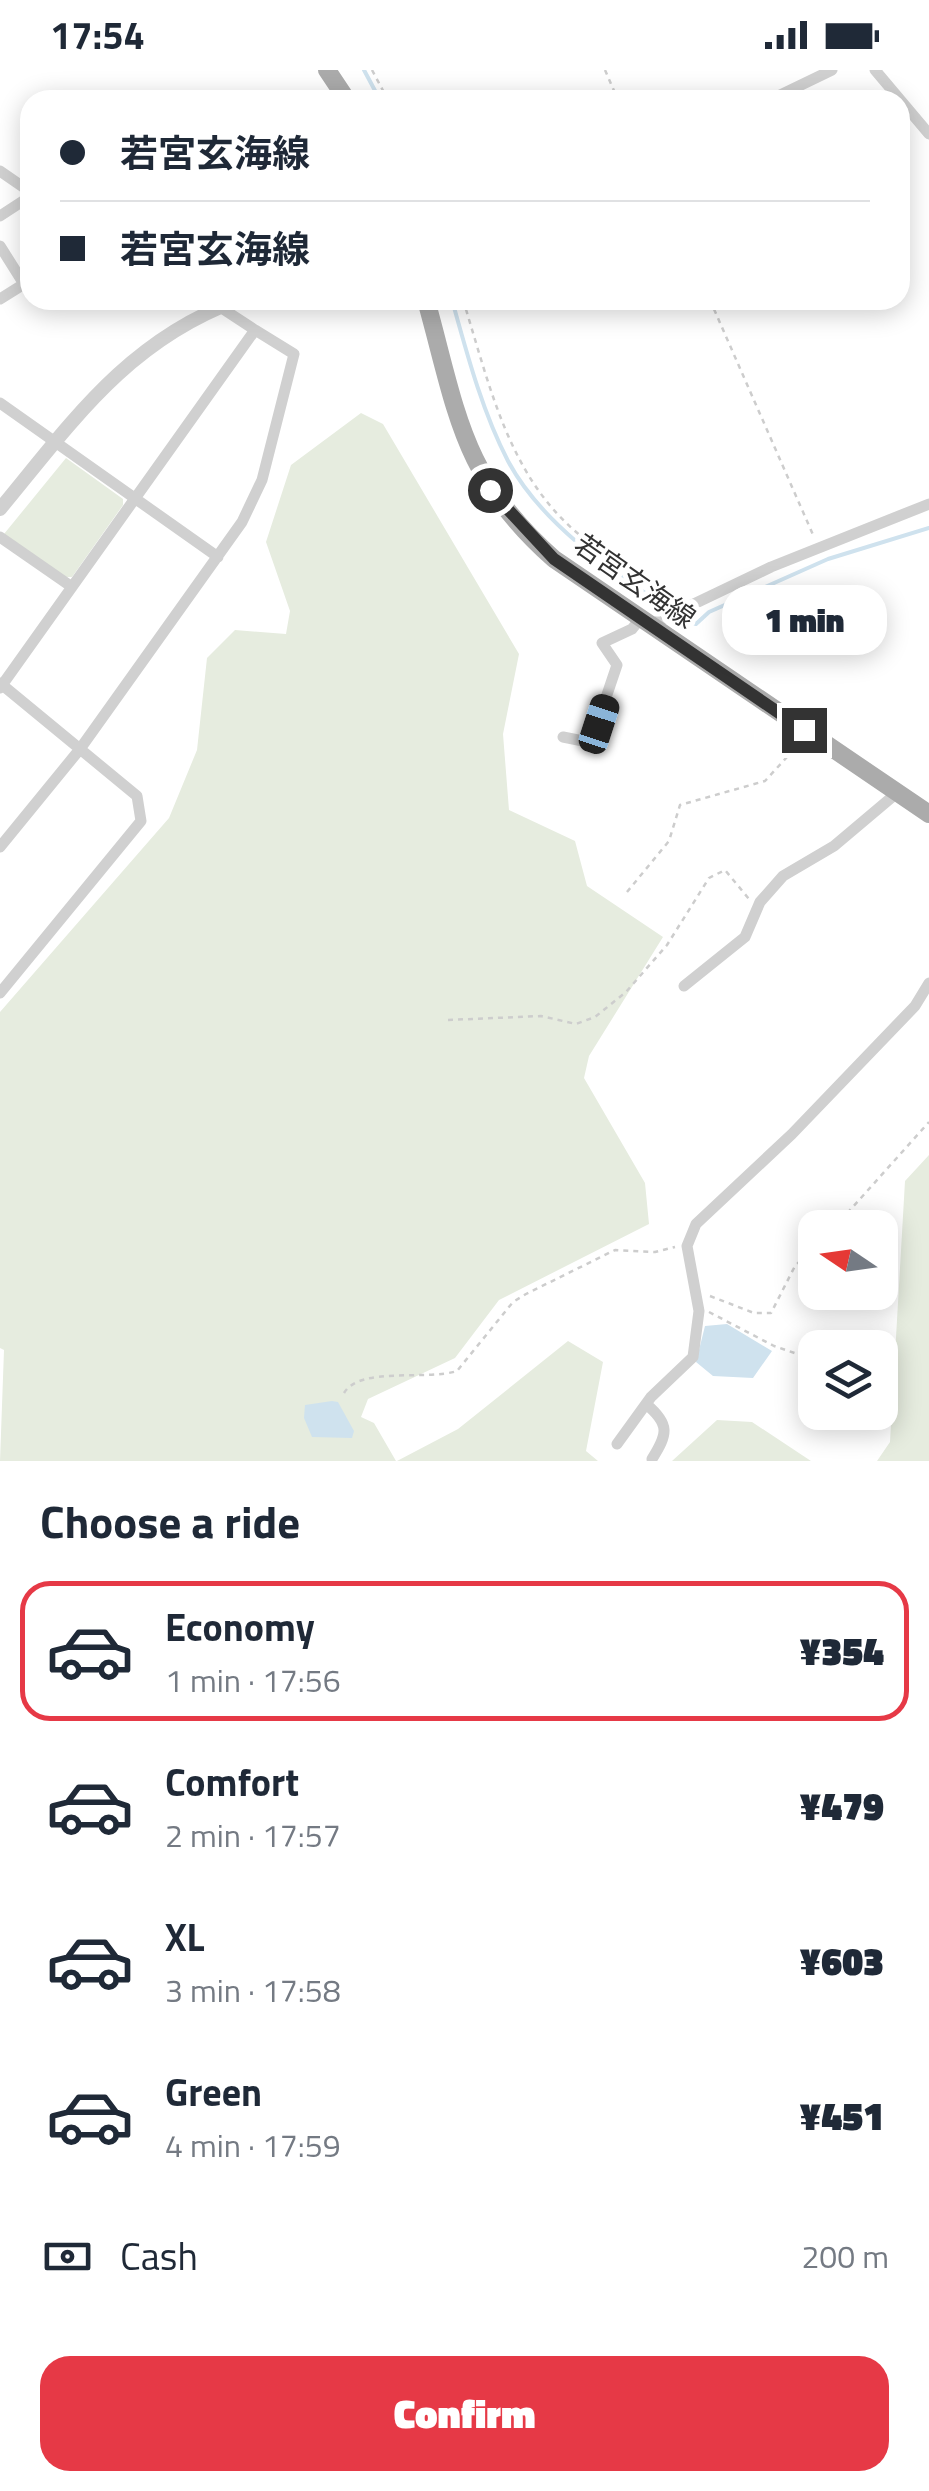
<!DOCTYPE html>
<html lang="en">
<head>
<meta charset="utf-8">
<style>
	body { margin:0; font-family:"Titillium Web","Noto Sans JP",sans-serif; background:#f6f6f7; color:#1f2937; height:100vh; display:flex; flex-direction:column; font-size:38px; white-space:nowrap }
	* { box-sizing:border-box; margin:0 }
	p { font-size:32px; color:#747a83 }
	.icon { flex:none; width:55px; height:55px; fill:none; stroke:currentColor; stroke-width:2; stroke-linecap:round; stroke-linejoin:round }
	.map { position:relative; height:1391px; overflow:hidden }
	.panel { display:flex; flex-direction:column; background:#fff; flex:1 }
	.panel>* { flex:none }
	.top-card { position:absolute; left:20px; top:20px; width:890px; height:220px; border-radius:30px; box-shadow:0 5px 25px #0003; display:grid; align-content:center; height:220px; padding:0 40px; background:#fff }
	.needle { width:65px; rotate:283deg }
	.controls { position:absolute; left:798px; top:1140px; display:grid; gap:20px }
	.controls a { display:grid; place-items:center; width:100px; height:100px; border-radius:20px; background:#fff; box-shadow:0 5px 25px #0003; font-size:50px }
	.end { position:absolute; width:45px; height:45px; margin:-22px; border:12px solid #333; background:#fff; box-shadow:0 0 0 5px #fff }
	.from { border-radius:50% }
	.bubble { position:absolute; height:70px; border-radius:30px; background:#fff; box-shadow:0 5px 25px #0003; font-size:32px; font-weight:800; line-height:70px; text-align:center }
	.car { position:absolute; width:30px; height:60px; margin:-30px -15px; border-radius:12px; box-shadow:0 0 8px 2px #0007; background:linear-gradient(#222 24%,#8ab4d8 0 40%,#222 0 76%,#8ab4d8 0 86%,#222 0) }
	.top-card b { display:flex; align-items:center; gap:35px; height:95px; font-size:38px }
	.top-card b+b { border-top:2px solid #e0e1e3 }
	.top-card i { width:25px; height:25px; background:#1f2937 }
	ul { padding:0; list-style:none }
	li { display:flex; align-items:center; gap:30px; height:140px; margin:0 20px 15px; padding:0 20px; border:5px solid transparent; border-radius:30px }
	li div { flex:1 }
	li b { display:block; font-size:38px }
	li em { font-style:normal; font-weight:800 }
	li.on { border-color:#e63946 }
	li>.icon { width:90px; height:90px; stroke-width:1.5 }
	h2 { padding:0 40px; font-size:45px; line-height:120px }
	.pay { display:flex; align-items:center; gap:25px; height:110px; padding:0 40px; font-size:38px }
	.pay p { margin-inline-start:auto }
	.cta { display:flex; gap:20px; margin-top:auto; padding:20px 40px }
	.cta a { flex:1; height:115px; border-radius:30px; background:#e63946; color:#fff; font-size:40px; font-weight:800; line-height:115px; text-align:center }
	.status { display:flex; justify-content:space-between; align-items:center; height:70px; padding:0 50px; background:#fff; direction:ltr }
	.status svg { height:28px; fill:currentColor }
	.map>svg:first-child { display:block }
	.green { fill:#e6ecdf }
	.water { fill:#cfe2ee }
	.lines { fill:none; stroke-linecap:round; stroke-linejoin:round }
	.stream { stroke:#cfe2ee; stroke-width:4 }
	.path { stroke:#cdcdcd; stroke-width:2.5; stroke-dasharray:5 5; stroke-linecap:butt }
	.minor { stroke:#d0d0d0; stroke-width:11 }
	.tertiary { stroke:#d0d0d0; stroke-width:14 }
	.primary { stroke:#ababab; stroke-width:18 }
	.route { stroke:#333; stroke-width:12 }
	.labels { text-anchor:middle; stroke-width:10; stroke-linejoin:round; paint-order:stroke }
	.street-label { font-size:28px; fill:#333; stroke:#fff }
</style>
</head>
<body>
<div class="status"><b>17:54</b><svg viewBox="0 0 49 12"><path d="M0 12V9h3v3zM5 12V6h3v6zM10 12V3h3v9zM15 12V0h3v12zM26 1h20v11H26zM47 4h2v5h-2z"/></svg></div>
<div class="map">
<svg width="929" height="1391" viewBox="0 0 929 1391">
	<rect width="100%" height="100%" fill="#fff"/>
	<!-- green -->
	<path class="green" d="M361 343 383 354 519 584 503 664 509 740 575 771 587 816 663 867 589 986 584 1008 645 1113 649 1154 499 1230 455 1288 368 1329 361 1347 374 1353 396 1391H0L4 1280 0 1278V942L169 748 197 680 207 588 235 560 286 564 290 541 266 472 291 395Z
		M66 388 123 429V435L72 507H65L4 464Z
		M929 1085V1391H877L890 1372 905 1111Z
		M568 1271 603 1292 586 1381 598 1391H397L458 1359Z
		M717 1350 752 1352 811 1391H672Z"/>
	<!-- water -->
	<path class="water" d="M727 1254 772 1281 753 1308 713 1306 696 1292 705 1256Z
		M332 1331 338 1332 354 1361 352 1368 312 1367 304 1348 305 1335Z"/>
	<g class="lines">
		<!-- stream -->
		<path class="stream" d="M364 0 380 30
			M452 230C467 284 482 341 508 391 545 460 622 507 685 550L696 554 709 542 828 489 929 458"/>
		<!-- path -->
		<path class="path" d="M372 0 388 30
			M605 0 618 30
			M463 230C489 312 507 402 575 461 606 488 647 502 678 528
			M710 230 814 467
			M627 822 669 771 680 735 765 711 798 675
			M448 950 541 946 576 954 595 947 626 922 667 875 709 808 725 800 749 829
			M834 1158 929 1052
			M710 1226 754 1243H771L795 1196 815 1176
			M709 1242 774 1276 815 1290
			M880 1305 894 1307 896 1325
			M344 1323C360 1296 425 1311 457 1301L513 1232 526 1224 615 1180 655 1182 675 1177"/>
		<!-- minor -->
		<path class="minor" d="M875 0 929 64
			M770 30 832 0
			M0 101 26 119V129L0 146
			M0 176 24 214 0 229
			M220 237 255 260
			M0 333 218 487
			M0 467 72 517
			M650 555 771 497 929 434
			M0 613 137 726 141 751 0 923
			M0 618 255 260 294 284 262 410 242 452 80 679 0 777
			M563 667 583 671 593 666 617 595 602 573 632 559 640 549
			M684 916 745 867 760 832 783 806 834 776 898 722
			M646 1334C670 1354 668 1364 652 1389
			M617 1374 651 1327 693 1287 699 1241 687 1176 696 1154 792 1064 915 936 929 913"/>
		<!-- tertiary -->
		<path class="tertiary" d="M0 439C72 352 127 271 238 230"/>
		<!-- primary -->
		<path class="primary" d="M327 0 347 30
			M426 230C457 341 461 407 554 489L929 744"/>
	</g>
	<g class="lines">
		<!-- route -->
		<path class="route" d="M490 420 554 489 804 660"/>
	</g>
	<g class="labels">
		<!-- street labels -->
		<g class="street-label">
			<text transform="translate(635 511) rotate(35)" y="10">若宮玄海線</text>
		</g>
	</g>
</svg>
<div class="controls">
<a><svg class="needle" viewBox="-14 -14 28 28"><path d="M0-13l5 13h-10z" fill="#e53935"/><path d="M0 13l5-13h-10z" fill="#747a83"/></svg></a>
<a><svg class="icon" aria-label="layers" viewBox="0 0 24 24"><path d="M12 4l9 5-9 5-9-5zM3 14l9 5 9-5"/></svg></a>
</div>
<i class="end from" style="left:490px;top:420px"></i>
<i class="end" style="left:804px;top:660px"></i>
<div class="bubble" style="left:722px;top:515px;width:165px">1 min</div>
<i class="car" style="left:599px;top:654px;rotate:18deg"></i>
<div class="top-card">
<b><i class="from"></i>若宮玄海線</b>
<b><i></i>若宮玄海線</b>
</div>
</div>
<section class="panel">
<h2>Choose a ride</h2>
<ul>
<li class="on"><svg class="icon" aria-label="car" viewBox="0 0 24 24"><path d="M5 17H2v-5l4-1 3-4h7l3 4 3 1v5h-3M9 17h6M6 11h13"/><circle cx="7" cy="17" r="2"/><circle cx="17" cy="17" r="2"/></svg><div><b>Economy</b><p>1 min · 17:56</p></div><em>¥354</em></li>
<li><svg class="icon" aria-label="car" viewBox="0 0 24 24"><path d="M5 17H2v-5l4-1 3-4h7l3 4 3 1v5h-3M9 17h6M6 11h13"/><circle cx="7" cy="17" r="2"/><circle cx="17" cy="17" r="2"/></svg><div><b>Comfort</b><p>2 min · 17:57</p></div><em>¥479</em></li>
<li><svg class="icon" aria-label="car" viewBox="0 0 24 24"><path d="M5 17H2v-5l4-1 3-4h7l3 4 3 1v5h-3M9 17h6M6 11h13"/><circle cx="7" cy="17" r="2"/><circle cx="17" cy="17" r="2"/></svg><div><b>XL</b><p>3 min · 17:58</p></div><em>¥603</em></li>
<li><svg class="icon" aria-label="car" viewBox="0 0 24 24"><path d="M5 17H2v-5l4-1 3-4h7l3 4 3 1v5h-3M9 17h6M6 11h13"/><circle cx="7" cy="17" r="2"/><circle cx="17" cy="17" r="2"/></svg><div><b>Green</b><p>4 min · 17:59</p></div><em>¥451</em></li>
</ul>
<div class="pay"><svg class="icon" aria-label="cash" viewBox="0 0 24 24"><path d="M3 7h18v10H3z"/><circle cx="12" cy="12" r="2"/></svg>Cash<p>200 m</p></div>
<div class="cta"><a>Confirm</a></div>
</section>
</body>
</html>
